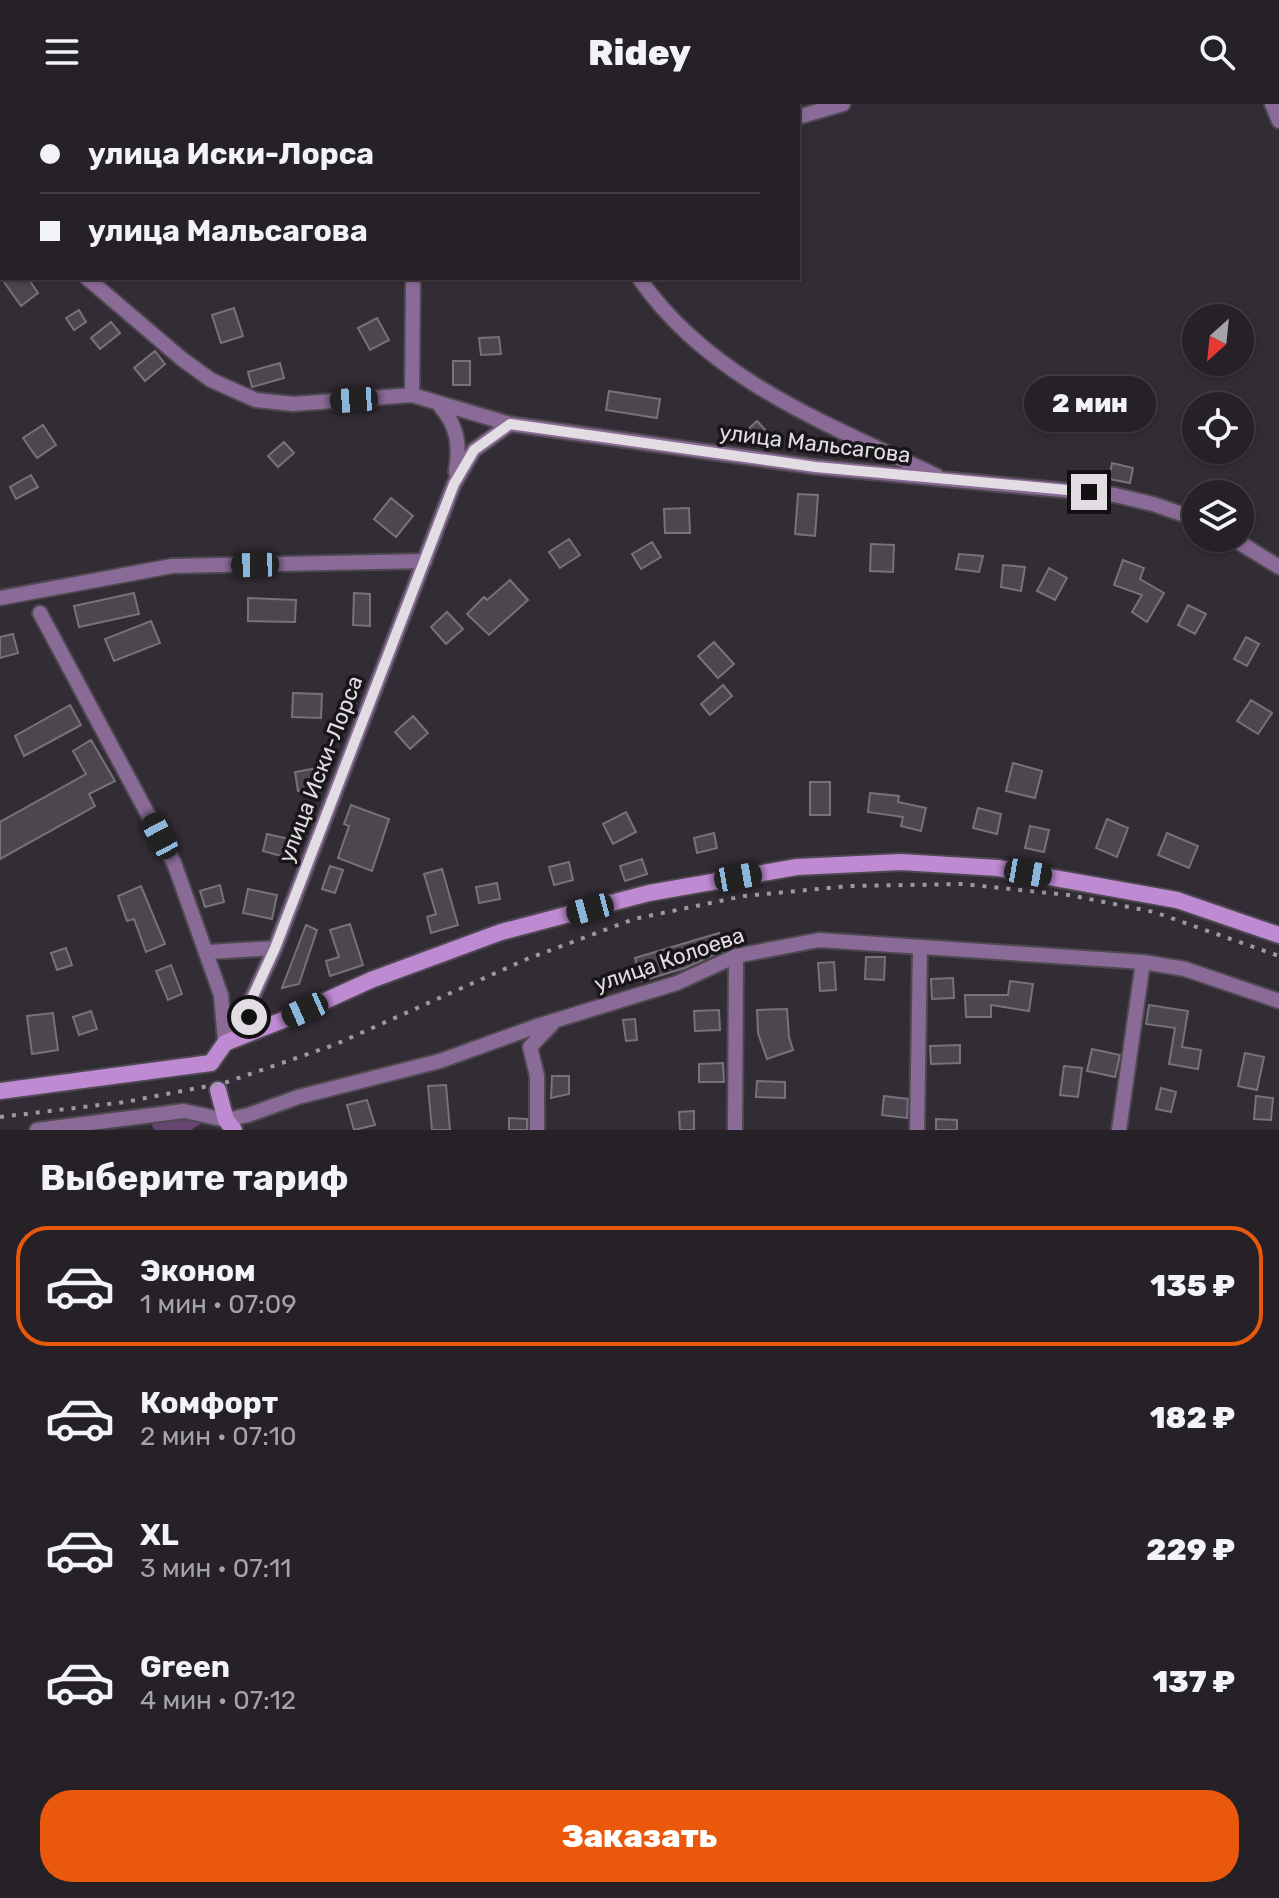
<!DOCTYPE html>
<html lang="ru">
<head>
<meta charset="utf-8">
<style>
	body { margin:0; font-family:Rubik,sans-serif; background:#322e33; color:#f1f3f6; height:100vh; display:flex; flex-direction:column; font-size:30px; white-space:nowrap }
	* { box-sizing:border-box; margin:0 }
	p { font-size:26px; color:#a4a3a7 }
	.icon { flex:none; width:44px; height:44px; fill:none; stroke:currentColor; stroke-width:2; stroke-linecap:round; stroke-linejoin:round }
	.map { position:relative; height:1026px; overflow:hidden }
	.sheet { display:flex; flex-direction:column; background:#262127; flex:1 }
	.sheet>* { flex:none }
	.guide { position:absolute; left:0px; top:0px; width:800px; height:176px; box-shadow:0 2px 6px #0004,0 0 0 2px #423e44; display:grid; align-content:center; height:176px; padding:0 40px; background:#262127 }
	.needle { width:52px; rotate:207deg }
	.tools { position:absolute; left:1182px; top:200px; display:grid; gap:16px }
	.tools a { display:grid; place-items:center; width:72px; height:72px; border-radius:50%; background:#262127; box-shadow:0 2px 6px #0004,0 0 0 2px #423e44; font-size:40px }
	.end { position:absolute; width:36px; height:36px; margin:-18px; border:10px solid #e1dde2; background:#111; box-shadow:0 0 0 4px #111 }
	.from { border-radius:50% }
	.bubble { position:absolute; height:56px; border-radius:28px; background:#262127; box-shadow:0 2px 6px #0004,0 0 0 2px #423e44; font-size:26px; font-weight:800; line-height:56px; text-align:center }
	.car { position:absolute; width:24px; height:48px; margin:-24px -12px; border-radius:10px; box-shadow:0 0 6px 2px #0007; background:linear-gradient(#222 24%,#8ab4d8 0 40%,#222 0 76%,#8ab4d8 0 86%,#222 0) }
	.guide b { display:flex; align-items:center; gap:28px; height:76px; font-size:30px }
	.guide b+b { border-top:2px solid #423e44 }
	.guide i { width:20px; height:20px; background:#f1f3f6 }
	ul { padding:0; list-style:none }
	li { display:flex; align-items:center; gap:24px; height:120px; margin:0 16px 12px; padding:0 24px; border:4px solid transparent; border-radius:32px }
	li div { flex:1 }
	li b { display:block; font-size:30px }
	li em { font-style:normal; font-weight:800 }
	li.selected { border-color:#ea580c }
	li>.icon { width:72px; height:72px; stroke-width:1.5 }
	h2 { padding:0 40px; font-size:36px; line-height:96px }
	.cta { display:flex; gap:16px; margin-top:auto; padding:16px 40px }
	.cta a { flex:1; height:92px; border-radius:32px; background:#ea580c; color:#fff; font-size:32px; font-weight:800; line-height:92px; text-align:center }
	header { display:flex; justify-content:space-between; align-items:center; height:104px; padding:0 40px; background:#262127; font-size:36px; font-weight:800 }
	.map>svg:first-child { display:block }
	.green { fill:#664572 }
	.building { fill:#4c464e; stroke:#77717a; stroke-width:2 }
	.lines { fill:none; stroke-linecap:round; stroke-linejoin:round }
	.street-casing { stroke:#4e4850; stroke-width:18 }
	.secondary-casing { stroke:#4e4850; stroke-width:20 }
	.street { stroke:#8a6a96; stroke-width:14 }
	.secondary { stroke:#be8ad1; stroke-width:16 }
	.rail { stroke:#9e999f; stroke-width:4; stroke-dasharray:4 8; stroke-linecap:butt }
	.route { stroke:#e1dde2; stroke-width:10 }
	.labels { text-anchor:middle; stroke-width:7; stroke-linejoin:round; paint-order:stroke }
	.street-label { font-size:22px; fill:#e1dde2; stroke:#181619 }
</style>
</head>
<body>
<header><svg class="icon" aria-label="menu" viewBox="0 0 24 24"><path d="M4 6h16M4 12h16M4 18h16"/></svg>Ridey<svg class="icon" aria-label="search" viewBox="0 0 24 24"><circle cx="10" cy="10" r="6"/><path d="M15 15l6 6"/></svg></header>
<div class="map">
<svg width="1279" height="1026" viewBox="0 0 1279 1026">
	<rect width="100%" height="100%" fill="#322c34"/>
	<!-- green -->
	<path class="green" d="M174 1012 199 1017 202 1019 191 1026H155L152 1022 153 1018Z"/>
	<!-- building -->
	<path class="building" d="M9 174H28L38 189 21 202 4 178Z
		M234 204 243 232 221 239 212 211Z
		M79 206 86 218 74 226 66 214Z
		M377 214 389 236 370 246 358 224Z
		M111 218 120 229 100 245 91 234Z
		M499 233 501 250 481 251 479 234Z
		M155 247 165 260 145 277 134 264Z
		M453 257H470V281H453Z
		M280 259 284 274 252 283 248 268Z
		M609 287 660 295 657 314 606 306Z
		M757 317 771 332 758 343 745 328Z
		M43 321 56 341 37 354 23 334Z
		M284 338 294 349 278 363 268 352Z
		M1112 359 1133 364 1130 379 1109 375Z
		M31 371 38 383 16 395 10 383Z
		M798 390 818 391 815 432 795 430Z
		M391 394 413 412 396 433 374 415Z
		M689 404 690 429H665L664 405Z
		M569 435 580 451 560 464 549 448Z
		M652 438 661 453 641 465 632 450Z
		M871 440 894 441 893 468 870 467Z
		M959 450 983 452 979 468 956 465Z
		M1123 456 1144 464 1140 475 1164 489 1147 518 1132 508 1142 491 1114 481Z
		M1003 461 1025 463 1021 487 1001 483Z
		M1049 464 1067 474 1055 496 1037 487Z
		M510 476 528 496 489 531 467 510 484 493 487 496Z
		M134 489 139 510 79 523 74 502Z
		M354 489 370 490V522L353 521Z
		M248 494 296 496 295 518 248 517Z
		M1188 501 1206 510 1195 530 1178 521Z
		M447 508 463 525 446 540 431 523Z
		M151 517 160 539 114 557 105 535Z
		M13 530 18 549 0 554V533Z
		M1246 533 1259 540 1247 562 1234 555Z
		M714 538 734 560 718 574 698 552Z
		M723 581 732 592 710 611 701 600Z
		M293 589 322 590 321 614 292 613Z
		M1251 596 1272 609 1258 630 1237 617Z
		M70 601 81 621 24 652 15 632Z
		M413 612 428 629 410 645 395 628Z
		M91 636 115 677 89 690 95 702 0 755V718L86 670 73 647Z
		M1013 659 1042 667 1035 694 1006 687Z
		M318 664 322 683 298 687 295 668Z
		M810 678H830V711H810Z
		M870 689 899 692 898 698 926 704 921 727 901 722 903 713 868 708Z
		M351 701 389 715 372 767 338 754 349 722 344 720Z
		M978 704 1001 710 997 730 973 724Z
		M626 708 636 728 613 740 603 720Z
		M1107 715 1128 724 1117 753 1096 744Z
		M1030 722 1049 726 1044 748 1025 744Z
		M714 729 717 744 697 749 694 734Z
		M1167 729 1198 742 1189 764 1158 751Z
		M267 730 289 735 285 753 263 747Z
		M642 755 647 770 625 777 620 762Z
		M569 758 573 776 554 781 549 763Z
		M330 762 343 766 335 789 322 785Z
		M442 765 458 821 431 829 427 813 436 810 424 770Z
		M497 779 500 795 479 799 476 783Z
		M220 781 224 798 205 803 200 787Z
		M141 782 165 840 146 848 134 815 127 817 118 792Z
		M248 785 277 791 272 815 243 809Z
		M350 820 363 861 330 872 326 857 339 853 330 826Z
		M306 821 317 826 299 880 282 884Z
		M719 829 724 846 685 864 642 877 635 854Z
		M66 844 72 861 57 866 51 849Z
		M866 853H885L884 876 865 875Z
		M834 858 836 886 820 887 818 859Z
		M171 861 182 890 168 896 156 867Z
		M953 874 954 894 932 895 931 875Z
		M1010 877 1033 880 1029 907 991 901V913H966L965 891H1008Z
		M1149 901 1188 907 1182 943 1201 946 1198 965 1169 960 1175 924 1146 920Z
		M787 905 789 933 793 946 767 955 758 929 757 906Z
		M719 906 720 926 695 927 694 907Z
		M91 907 97 925 79 931 73 913Z
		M53 909 58 946 32 950 27 912Z
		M635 915 637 936 626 937 623 916Z
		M960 941V959L931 960 930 942Z
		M1092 945 1120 951 1115 973 1087 967Z
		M1245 949 1264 953 1257 986 1238 982Z
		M723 959 724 978H699V960Z
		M1064 962 1082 964 1078 993 1060 991Z
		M552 972H569V990L551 994Z
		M757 977 785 978V994L756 993Z
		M446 981 450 1026H432L428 982Z
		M1161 984 1176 988 1171 1008 1156 1005Z
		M884 992 908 995 907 1014 882 1011Z
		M1256 992 1273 994 1271 1016 1254 1015Z
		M367 996 375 1021 354 1026 347 1001Z
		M694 1007V1026H680L679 1008Z
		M509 1014 527 1015V1026H509Z
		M936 1015 957 1016V1026H936Z"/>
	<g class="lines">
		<!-- street casing -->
		<g class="street-casing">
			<path id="street" d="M421 0 425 2
				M1272 0 1279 17
				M110 2 112 0
				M798 13 843 0
				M0 86 2 84
				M0 105 2 106
				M87 174 182 255 211 276 256 296 293 300 412 291 510 320
				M639 174C709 276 830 321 937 372
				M412 291 413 174
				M440 302C458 322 460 342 456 368
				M1232 434 1279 463
				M0 494 172 462 425 457
				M40 509 174 759 221 891 225 938
				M208 848 275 844
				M225 939 247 905 275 844 454 380 474 346 510 320 816 363 1115 391 1153 400 1196 415
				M37 1026 184 1007 226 1016 248 1011 298 993 440 957 537 922 677 879 736 852 819 836 1143 858 1185 865 1279 897
				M537 1026V972L530 943 555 917
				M735 1026 736 852
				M917 1026 920 844
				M1119 1026 1143 858"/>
		</g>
		<!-- secondary casing -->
		<g class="secondary-casing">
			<path id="secondary" d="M211 959 225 939 283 916 371 876 501 828 649 789 797 763 901 758 998 764 1177 796 1279 831
				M218 986 226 1016 234 1026
				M0 987 211 959"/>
		</g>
		<!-- street -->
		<use href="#street" class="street"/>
		<!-- secondary -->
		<use href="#secondary" class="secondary"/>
		<!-- rail -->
		<path class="rail" d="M0 1013 125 998 224 979 334 941 527 855 634 815 744 792 850 782 962 780 1069 791 1154 808 1279 852"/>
	</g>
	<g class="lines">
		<!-- route -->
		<path class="route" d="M249 913 247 905 275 844 454 380 474 346 510 320 816 363 1089 388"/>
	</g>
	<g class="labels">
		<!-- street labels -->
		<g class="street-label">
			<text transform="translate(815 339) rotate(7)" y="8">улица Мальсагова</text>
			<text transform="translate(320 665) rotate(-69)" y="8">улица Иски-Лорса</text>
			<text transform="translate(669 855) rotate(-19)" y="8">улица Колоева</text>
		</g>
	</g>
</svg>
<div class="tools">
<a><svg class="needle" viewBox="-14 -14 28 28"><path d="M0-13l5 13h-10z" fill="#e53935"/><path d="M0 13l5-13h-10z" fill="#a4a3a7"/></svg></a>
<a><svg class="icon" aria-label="locate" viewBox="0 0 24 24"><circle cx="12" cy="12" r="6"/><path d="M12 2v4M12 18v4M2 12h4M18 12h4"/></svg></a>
<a><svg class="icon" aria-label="layers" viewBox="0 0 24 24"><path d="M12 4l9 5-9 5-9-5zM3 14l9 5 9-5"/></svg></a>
</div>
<i class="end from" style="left:249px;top:913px"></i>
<i class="end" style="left:1089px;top:388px"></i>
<div class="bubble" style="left:1024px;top:272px;width:132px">2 мин</div>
<i class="car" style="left:354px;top:296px;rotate:266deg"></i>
<i class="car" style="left:255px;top:461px;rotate:269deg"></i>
<i class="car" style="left:160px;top:732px;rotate:332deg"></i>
<i class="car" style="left:1028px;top:769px;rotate:100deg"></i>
<i class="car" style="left:738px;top:773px;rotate:80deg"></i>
<i class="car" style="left:590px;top:805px;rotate:255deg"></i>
<i class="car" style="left:305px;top:906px;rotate:246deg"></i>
<div class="guide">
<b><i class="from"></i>улица Иски-Лорса</b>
<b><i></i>улица Мальсагова</b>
</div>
</div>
<section class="sheet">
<h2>Выберите тариф</h2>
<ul>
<li class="selected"><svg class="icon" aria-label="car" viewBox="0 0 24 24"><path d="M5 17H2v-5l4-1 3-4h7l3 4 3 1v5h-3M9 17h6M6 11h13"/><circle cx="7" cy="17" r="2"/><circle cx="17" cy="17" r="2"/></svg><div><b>Эконом</b><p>1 мин · 07:09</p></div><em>135 ₽</em></li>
<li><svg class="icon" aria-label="car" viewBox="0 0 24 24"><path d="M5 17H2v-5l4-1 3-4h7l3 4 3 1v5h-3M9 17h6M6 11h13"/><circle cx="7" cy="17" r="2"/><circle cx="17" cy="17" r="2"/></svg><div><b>Комфорт</b><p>2 мин · 07:10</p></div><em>182 ₽</em></li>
<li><svg class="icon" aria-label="car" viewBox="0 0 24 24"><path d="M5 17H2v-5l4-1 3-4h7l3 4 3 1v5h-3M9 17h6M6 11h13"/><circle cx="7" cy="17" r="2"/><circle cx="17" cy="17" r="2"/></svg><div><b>XL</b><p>3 мин · 07:11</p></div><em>229 ₽</em></li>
<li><svg class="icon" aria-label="car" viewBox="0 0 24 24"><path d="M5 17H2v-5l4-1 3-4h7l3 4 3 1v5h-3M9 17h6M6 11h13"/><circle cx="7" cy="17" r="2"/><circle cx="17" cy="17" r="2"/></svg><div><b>Green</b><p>4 мин · 07:12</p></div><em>137 ₽</em></li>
</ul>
<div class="cta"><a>Заказать</a></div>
</section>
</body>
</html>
